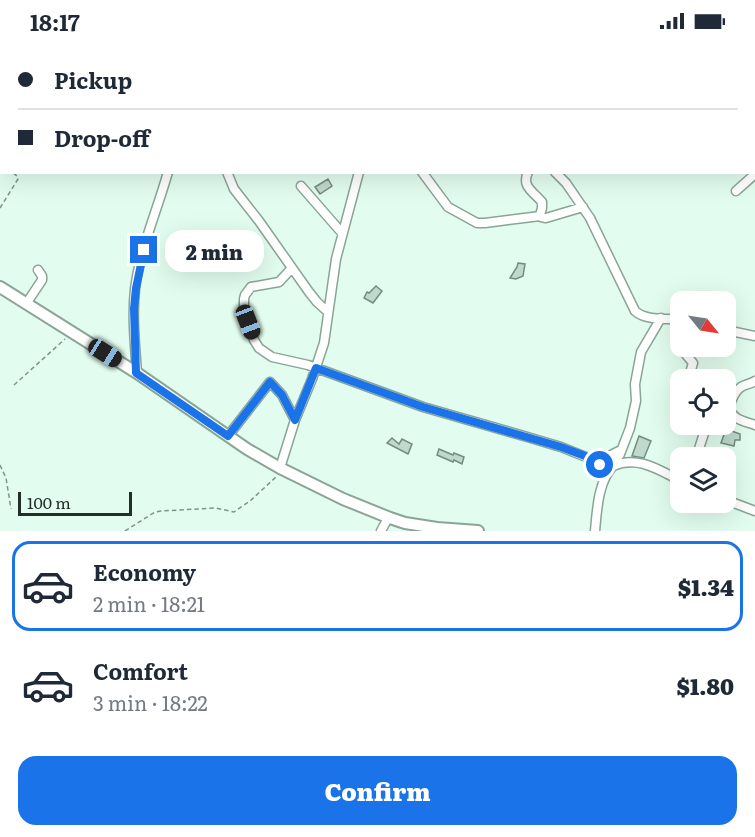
<!DOCTYPE html>
<html lang="en">
<head>
<meta charset="utf-8">
<style>
	body { margin:0; font-family:Literata,serif; background:#f2f2f3; color:#1f2937; height:100vh; display:flex; flex-direction:column; font-size:22px; white-space:nowrap }
	* { box-sizing:border-box; margin:0 }
	p { font-size:20px; color:#747a83 }
	.icon { flex:none; width:33px; height:33px; fill:none; stroke:currentColor; stroke-width:2; stroke-linecap:round; stroke-linejoin:round }
	.map { position:relative; height:489px; overflow:hidden }
	.sheet { display:flex; flex-direction:column; background:#fff; flex:1 }
	.sheet>* { flex:none }
	.top-card { position:absolute; left:0px; top:0px; width:756px; height:132px; box-shadow:0 6px 24px #0002; display:grid; align-content:center; height:132px; padding:0 18px; background:#fff }
	.needle { width:39px; rotate:120deg }
	.tools { position:absolute; left:670px; top:249px; display:grid; gap:12px }
	.tools a { display:grid; place-items:center; width:66px; height:66px; border-radius:12px; background:#fff; box-shadow:0 6px 24px #0002; font-size:30px }
	.scale { position:absolute; left:18px; bottom:15px; width:114px; box-sizing:border-box; padding-left:6px; border:3px solid #232e28; border-top:0; font-size:16px; line-height:21px; white-space:nowrap; color:#232e28; -webkit-text-stroke:4px #e2fdef; paint-order:stroke }
	.end { position:absolute; width:27px; height:27px; margin:-14px; border:8px solid #1a73e8; background:#fff; box-shadow:0 0 0 3px #fff }
	.from { border-radius:50% }
	.bubble { position:absolute; height:42px; border-radius:18px; background:#fff; box-shadow:0 6px 24px #0002; font-size:20px; font-weight:800; line-height:42px; text-align:center }
	.car { position:absolute; width:18px; height:36px; margin:-18px -9px; border-radius:8px; box-shadow:0 0 4px 2px #0007; background:linear-gradient(#222 24%,#8ab4d8 0 40%,#222 0 76%,#8ab4d8 0 86%,#222 0) }
	.top-card b { display:flex; align-items:center; gap:21px; height:57px; font-size:22px }
	.top-card b+b { border-top:2px solid #e0e1e3 }
	.top-card i { width:15px; height:15px; background:#1f2937 }
	ul { padding:10px 0 0; list-style:none }
	li { display:flex; align-items:center; gap:18px; height:90px; margin:0 12px 9px; padding:0 6px; border:3px solid transparent; border-radius:18px }
	li div { flex:1 }
	li b { display:block; font-size:22px }
	li em { font-style:normal; font-weight:800 }
	li.current { border-color:#1a73e8 }
	li>.icon { width:54px; height:54px; stroke-width:1.5 }
	.action { display:flex; gap:12px; margin-top:auto; padding:12px 18px }
	.action a { flex:1; height:69px; border-radius:18px; background:#1a73e8; color:#fff; font-size:24px; font-weight:800; line-height:69px; text-align:center }
	.status { display:flex; justify-content:space-between; align-items:center; height:42px; padding:0 30px; background:#fff; direction:ltr }
	.status svg { height:16px; fill:currentColor }
	.map>svg:first-child { display:block }
	.building { fill:#bfd9cc; stroke:#738c7f; stroke-width:1.5 }
	.lines { fill:none; stroke-linecap:round; stroke-linejoin:round }
	.minor-casing { stroke:#8aa496; stroke-width:11 }
	.tertiary-casing { stroke:#8aa496; stroke-width:14 }
	.path { stroke:#809389; stroke-width:1.5; stroke-dasharray:4.5 3; stroke-linecap:butt }
	.minor { stroke:#fff; stroke-width:8 }
	.tertiary { stroke:#fff; stroke-width:10 }
	.route { stroke:#1a73e8; stroke-width:8 }
</style>
</head>
<body>
<div class="status"><b>18:17</b><svg viewBox="0 0 49 12"><path d="M0 12V9h3v3zM5 12V6h3v6zM10 12V3h3v9zM15 12V0h3v12zM26 1h20v11H26zM47 4h2v5h-2z"/></svg></div>
<div class="map">
<svg width="755" height="489" viewBox="0 0 755 489">
	<rect width="100%" height="100%" fill="#e2fdef"/>
	<!-- building -->
	<path class="building" d="M328 137 332 144 320 152 315 145Z
		M518 221 525 222 523 234 516 237 510 236 517 225Z
		M376 244 382 249 373 261 364 256 367 250 369 251Z
		M726 387 740 392V398H735L734 404 721 401Z
		M639 394 651 399 644 416 632 414Z
		M392 396 399 402 402 397 412 402 408 412 387 401Z
		M439 407 453 413 454 411 464 415 462 422 454 418 453 420 437 413Z"/>
	<g class="lines">
		<!-- minor casing -->
		<g class="minor-casing">
			<path id="minor" d="M192 0V2
				M734 0V2
				M387 2V0
				M497 2V0
				M754 68H755
				M227 130 234 147 259 179 309 250 317 260 328 270
				M422 130 448 165 477 181H485L540 174
				M528 130C521 145 534 150 542 160V166L540 173 541 175 546 176 583 165
				M555 130 566 141 590 176 635 269C646 279 667 276 681 278
				M301 144 342 191
				M736 149 755 132
				M292 226 279 240 251 245 245 253 244 257V264L248 280 254 298 259 306 272 315 308 323 423 365 524 394 561 405 596 419 600 423 605 436
				M26 262 42 238V234L38 228
				M726 288 755 294
				M683 304V309L693 321 688 338
				M137 331C135 303 132 275 135 247 140 207 157 169 168 130
				M755 339C751 342 746 342 741 345 735 349 731 359 729 366 733 378 744 379 755 383
				M228 394 270 340 282 353 295 378
				M696 416 707 382
				M597 420 621 408
				M280 426 295 378 312 337 324 301 336 217 359 130
				M611 426 620 412 630 386 636 359 635 342 641 310 661 276
				M726 458 755 469
				M381 489 388 476
				M595 489C597 468 598 440 613 424 638 413 659 428 681 439"/>
		</g>
		<!-- tertiary casing -->
		<g class="tertiary-casing">
			<path id="tertiary" d="M0 245 137 331 247 407 280 426 343 457 390 476 405 481 437 486 478 489"/>
		</g>
		<!-- path -->
		<path class="path" d="M159 0 161 2
			M611 2V0
			M0 5 2 2
			M0 97 2 98
			M0 166 18 137 17 134 12 130
			M14 343 65 297
			M0 423 6 436 11 467
			M125 489 155 470 161 469 216 466 234 470 250 459 276 435"/>
		<!-- minor -->
		<use href="#minor" class="minor"/>
		<!-- tertiary -->
		<use href="#tertiary" class="tertiary"/>
	</g>
	<g class="lines">
		<!-- route -->
		<path class="route" d="M144 208 136 246 134 267 136 331 228 394 270 340 282 353 295 378 316 326 423 365 561 405 593 417 600 423"/>
	</g>
</svg>
<div class="tools">
<a><svg class="needle" viewBox="-14 -14 28 28"><path d="M0-13l5 13h-10z" fill="#e53935"/><path d="M0 13l5-13h-10z" fill="#747a83"/></svg></a>
<a><svg class="icon" aria-label="locate" viewBox="0 0 24 24"><circle cx="12" cy="12" r="6"/><path d="M12 2v4M12 18v4M2 12h4M18 12h4"/></svg></a>
<a><svg class="icon" aria-label="layers" viewBox="0 0 24 24"><path d="M12 4l9 5-9 5-9-5zM3 14l9 5 9-5"/></svg></a>
</div>
<div class="scale">100 m</div>
<i class="end from" style="left:600px;top:423px"></i>
<i class="end" style="left:144px;top:208px"></i>
<div class="bubble" style="left:165px;top:188px;width:99px">2 min</div>
<i class="car" style="left:248px;top:280px;rotate:159deg"></i>
<i class="car" style="left:105px;top:311px;rotate:122deg"></i>
<div class="top-card">
<b><i class="from"></i>Pickup</b>
<b><i></i>Drop-off</b>
</div>
</div>
<section class="sheet">
<ul>
<li class="current"><svg class="icon" aria-label="car" viewBox="0 0 24 24"><path d="M5 17H2v-5l4-1 3-4h7l3 4 3 1v5h-3M9 17h6M6 11h13"/><circle cx="7" cy="17" r="2"/><circle cx="17" cy="17" r="2"/></svg><div><b>Economy</b><p>2 min · 18:21</p></div><em>$1.34</em></li>
<li><svg class="icon" aria-label="car" viewBox="0 0 24 24"><path d="M5 17H2v-5l4-1 3-4h7l3 4 3 1v5h-3M9 17h6M6 11h13"/><circle cx="7" cy="17" r="2"/><circle cx="17" cy="17" r="2"/></svg><div><b>Comfort</b><p>3 min · 18:22</p></div><em>$1.80</em></li>
</ul>
<div class="action"><a>Confirm</a></div>
</section>
</body>
</html>
